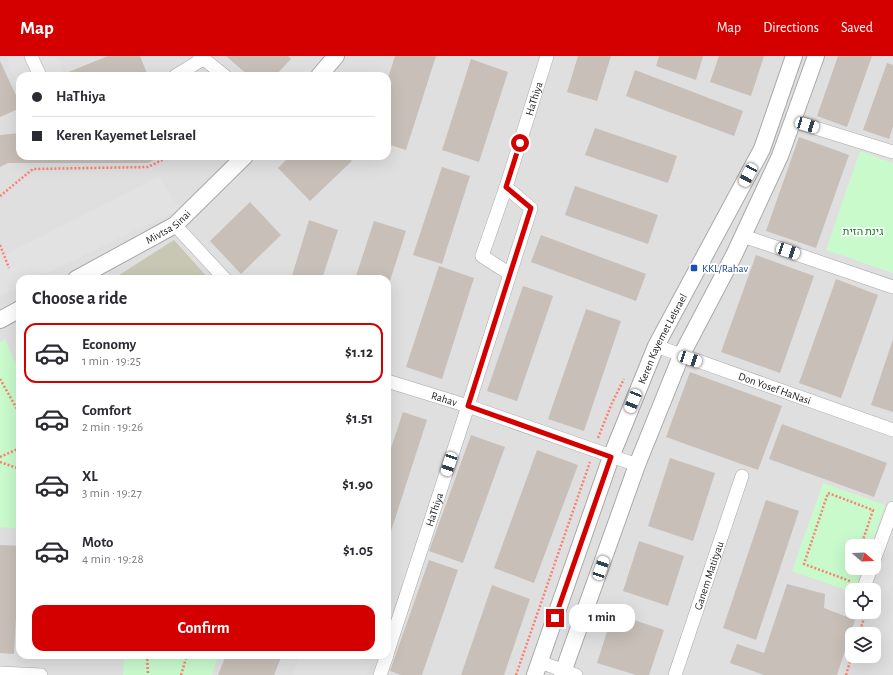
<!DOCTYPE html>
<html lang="en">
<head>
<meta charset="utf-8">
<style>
	body { margin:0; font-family:"Alegreya Sans",Heebo,sans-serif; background:#f7f7f7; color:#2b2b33; height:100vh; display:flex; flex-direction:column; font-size:15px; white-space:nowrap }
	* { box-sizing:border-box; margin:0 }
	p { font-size:13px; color:#7c7c81 }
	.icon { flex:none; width:22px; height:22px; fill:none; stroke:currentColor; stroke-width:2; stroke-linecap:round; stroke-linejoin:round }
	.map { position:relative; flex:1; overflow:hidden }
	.sheet { position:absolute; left:16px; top:219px; width:375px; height:384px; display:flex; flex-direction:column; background:#fff; border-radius:12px; box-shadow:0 4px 16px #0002 }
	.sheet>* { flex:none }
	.guide { position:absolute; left:16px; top:16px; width:375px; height:88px; border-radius:12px; box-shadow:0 4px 16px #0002; display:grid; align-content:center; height:88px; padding:0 16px; background:#fff }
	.needle { width:26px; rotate:109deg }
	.buttons { position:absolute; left:845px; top:483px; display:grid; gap:8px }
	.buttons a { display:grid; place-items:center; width:36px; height:36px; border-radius:8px; background:#fff; box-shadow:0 4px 16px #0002; font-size:20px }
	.end { position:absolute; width:18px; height:18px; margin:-9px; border:5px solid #d40000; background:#fff; box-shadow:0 0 0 2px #fff }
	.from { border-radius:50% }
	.bubble { position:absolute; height:28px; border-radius:12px; background:#fff; box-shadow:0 4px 16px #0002; font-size:13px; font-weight:700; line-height:28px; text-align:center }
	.car { position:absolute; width:12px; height:24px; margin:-12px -6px; border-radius:5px; box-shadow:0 0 3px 1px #0007; background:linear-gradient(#fff 24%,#345 0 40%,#fff 0 76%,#345 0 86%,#fff 0) }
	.guide b { display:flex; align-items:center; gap:14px; height:38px; font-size:15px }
	.guide b+b { border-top:1px solid #e1e1e2 }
	.guide i { width:10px; height:10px; background:#2b2b33 }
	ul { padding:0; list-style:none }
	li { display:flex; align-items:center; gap:12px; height:60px; margin:0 8px 6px; padding:0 8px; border:2px solid transparent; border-radius:12px }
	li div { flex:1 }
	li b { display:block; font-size:15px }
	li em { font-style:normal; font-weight:700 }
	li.selected { border-color:#d40000 }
	li>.icon { width:36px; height:36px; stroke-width:1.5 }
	h2 { padding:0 16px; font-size:18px; line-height:48px }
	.button { display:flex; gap:8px; margin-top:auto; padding:8px 16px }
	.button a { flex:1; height:46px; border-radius:12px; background:#d40000; color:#fff; font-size:16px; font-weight:700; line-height:46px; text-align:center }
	header { display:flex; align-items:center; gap:24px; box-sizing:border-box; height:56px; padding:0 20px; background:#d40000; color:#fff }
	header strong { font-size:19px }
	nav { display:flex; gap:22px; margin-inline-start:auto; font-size:14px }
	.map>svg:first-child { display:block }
	.residential { fill:#e0dfdf; fill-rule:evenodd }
	.construction { fill:#c7c7b4 }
	.park { fill:#c8facc }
	.parking { fill:#e2e2e2 }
	.building { fill:#c7bfb8 }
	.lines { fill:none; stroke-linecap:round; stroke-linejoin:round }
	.minor-casing { stroke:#a9a9a9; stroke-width:14 }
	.tertiary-casing { stroke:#a9a9a9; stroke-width:18 }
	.path { stroke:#fa8072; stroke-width:2.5; stroke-dasharray:2 2; stroke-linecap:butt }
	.minor { stroke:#fff; stroke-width:13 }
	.tertiary { stroke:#fff; stroke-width:16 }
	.route { stroke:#d40000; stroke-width:5 }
	.transit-dot { fill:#1a4fb4; stroke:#fff; stroke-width:1.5 }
	.labels { text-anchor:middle; stroke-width:3.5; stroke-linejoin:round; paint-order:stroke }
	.street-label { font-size:11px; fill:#222; stroke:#fff }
	.park-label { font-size:11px; fill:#0c8416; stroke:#fff }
	.transit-label { font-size:11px; fill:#164399; stroke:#fff; text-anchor:start }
</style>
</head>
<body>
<header>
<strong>Map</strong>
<nav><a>Map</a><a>Directions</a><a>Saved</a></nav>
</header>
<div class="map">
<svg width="893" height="619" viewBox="0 0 893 619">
	<rect width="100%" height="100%" fill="#f2efe9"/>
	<!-- residential -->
	<path class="residential" d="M0 0H893V619H0ZM20 20H387V100H20ZM20 223H387V599H20ZM852 490H874V512H852ZM852 534H874V556H852ZM852 578H874V600H852Z"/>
	<!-- construction -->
	<path class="construction" d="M174 184 209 223H113Z"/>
	<!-- park -->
	<path class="park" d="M860 95 893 107V217L826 194Z
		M5 283 20 317V473L0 471V286Z
		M823 427 885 449 871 490H852V512H863L855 534H852V536L792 515Z
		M124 599H218L212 619H123Z"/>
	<!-- parking -->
	<path class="parking" d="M6 0H57L65 20H20V38Z
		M159 121 179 153 35 223H20V230L0 240V201Z
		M299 599H348L371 607 367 619H293Z"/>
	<!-- building -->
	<path class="building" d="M108 0H140L148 20H67L66 17Z
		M226 0H288L291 3 275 20H249Z
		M395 0H436L406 94 387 88V25Z
		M578 0H611L597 45 567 36Z
		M659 0H703L696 24 656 10Z
		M719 0H764L751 40 710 26Z
		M838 0H872L847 71 817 60Z
		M471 3 508 16 479 106 442 94Z
		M0 5 20 48V52L0 61Z
		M887 7 893 9V70L889 83 863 74Z
		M635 14 743 55 734 80 626 40Z
		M595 72 677 100 668 127 585 99Z
		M20 77V100H162L148 107H8L0 111V79Z
		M799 81 849 99 816 192 766 175Z
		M290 100H347L352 105 310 145 278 112Z
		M442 111 470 120 442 208 413 199Z
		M575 130 658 159 648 188 565 159Z
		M250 146 281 179 241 218 210 185Z
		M309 164 338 174 322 223H291Z
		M374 165 406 175 387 234V223H355Z
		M541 179 646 218 636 245 531 206Z
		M756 199 814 220 780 317 721 296Z
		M439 210 474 222 442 323 406 311Z
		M836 223 878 239 841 342 799 327Z
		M523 230 553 240 517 345 487 335Z
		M586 253 621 265 584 375 548 363Z
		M893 283V356L871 349Z
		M690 316 782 350 758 414 666 381Z
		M403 356 427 364 391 475 387 473V404Z
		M782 368 887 407 874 441 769 403Z
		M471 379 505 391 463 507 429 495Z
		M537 394 578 409 534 527 494 512Z
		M670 402 715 417 693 485 648 470Z
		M766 444 799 455 756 584 723 572Z
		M639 485 684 500 668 550 623 535Z
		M0 489 20 490 14 598 0 597Z
		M429 504 458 514 422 619H401L390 615Z
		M787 528 825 538 824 552 855 564 837 619H764L730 607 737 588 764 597Z
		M492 529 530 543 504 619H461Z
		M613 557 664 574 649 619H636L597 607Z
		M46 599H85V603Z
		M226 599H282L274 619H218Z"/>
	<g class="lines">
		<!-- minor casing -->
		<g class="minor-casing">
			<g id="minor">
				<path d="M31 0 40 20"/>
				<path d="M200 0 225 20"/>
				<path d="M175 20 203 3"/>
				<path d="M793 65 893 96"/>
				<path d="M506 131 482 200 510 218"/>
				<path d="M175 169 225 223"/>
				<path d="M743 180 893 231"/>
				<path id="s1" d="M656 290 893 374"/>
				<path id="s2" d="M387 325 468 350 637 409"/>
				<path d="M874 504 893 452"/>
				<path d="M863 534 871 512"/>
				<path id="s3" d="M387 598 468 350 531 152 506 131 547 0"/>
				<path d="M540 606 576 619"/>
				<path d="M0 617 41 619"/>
				<path d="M380 619 387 599"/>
				<path id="s4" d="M675 619 742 420"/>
			</g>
		</g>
		<!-- tertiary casing -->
		<g class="tertiary-casing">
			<g id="tertiary">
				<path d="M319 20 336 0"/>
				<path id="s5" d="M76 223 175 169 245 100"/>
				<path d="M0 264 20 253"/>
				<path id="s6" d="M535 619 611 401 656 290 762 93 794 0"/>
				<path d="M562 619 637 409 681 300 734 199 780 100 816 0"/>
			</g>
		</g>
		<!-- path -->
		<path class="path" d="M0 140 33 113 148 111 170 100
			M0 189 9 212
			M0 323 20 358
			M598 382 612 347 624 323
			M0 401 20 392
			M0 406 20 413
			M850 525 804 508 828 437 873 454 861 490
			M849 529 846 536 850 537
			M859 578 866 556
			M147 599 148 619
			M181 619 187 599
			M516 619 590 406
			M846 619 852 599"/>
		<!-- minor -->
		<use href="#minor" class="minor"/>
		<!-- tertiary -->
		<use href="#tertiary" class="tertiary"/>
	</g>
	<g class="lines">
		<!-- route -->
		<path class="route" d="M520 87 506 131 531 152 468 350 611 401 555 562"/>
	</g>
	<!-- markers -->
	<rect class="transit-dot" x="690" y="208" width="8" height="8" rx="2"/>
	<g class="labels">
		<!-- street labels -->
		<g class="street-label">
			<text dy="4" stroke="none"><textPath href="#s3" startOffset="594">HaThiya</textPath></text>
			<text dy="4" stroke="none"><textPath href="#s5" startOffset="106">Mivtsa Sinai</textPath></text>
			<text dy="4" stroke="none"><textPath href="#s6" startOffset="360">Keren Kayemet LeIsrael</textPath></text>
			<text dy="4" stroke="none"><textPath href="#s1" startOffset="126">Don Yosef HaNasi</textPath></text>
			<text dy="4" stroke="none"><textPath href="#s2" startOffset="60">Rahav</textPath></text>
			<text dy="4" stroke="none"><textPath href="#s3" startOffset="152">HaThiya</textPath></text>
			<text dy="4" stroke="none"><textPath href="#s4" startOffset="105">Ganem Matityau</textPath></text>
		</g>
		<!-- park labels -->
		<g class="park-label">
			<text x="863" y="179">גינת הזית</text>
		</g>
		<!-- transit labels -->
		<g class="transit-label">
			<text x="702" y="216">KKL/Rahav</text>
		</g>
	</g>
</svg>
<div class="buttons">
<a><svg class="needle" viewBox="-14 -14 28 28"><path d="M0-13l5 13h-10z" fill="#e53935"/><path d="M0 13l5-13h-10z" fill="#7c7c81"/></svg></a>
<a><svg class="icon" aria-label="locate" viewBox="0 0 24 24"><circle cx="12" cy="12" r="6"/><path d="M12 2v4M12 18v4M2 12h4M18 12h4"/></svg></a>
<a><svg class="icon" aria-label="layers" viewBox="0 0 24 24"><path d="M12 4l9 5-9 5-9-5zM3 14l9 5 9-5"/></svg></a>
</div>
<i class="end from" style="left:520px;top:87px"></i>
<i class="end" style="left:555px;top:562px"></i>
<div class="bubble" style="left:569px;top:548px;width:66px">1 min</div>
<i class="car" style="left:807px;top:69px;rotate:107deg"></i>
<i class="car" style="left:748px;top:119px;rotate:208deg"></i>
<i class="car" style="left:788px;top:195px;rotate:109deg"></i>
<i class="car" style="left:690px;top:303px;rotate:109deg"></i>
<i class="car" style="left:633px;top:345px;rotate:202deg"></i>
<i class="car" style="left:449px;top:408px;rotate:198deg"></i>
<i class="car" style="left:601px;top:512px;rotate:19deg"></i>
<div class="guide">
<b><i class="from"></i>HaThiya</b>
<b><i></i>Keren Kayemet LeIsrael</b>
</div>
<section class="sheet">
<h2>Choose a ride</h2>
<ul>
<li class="selected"><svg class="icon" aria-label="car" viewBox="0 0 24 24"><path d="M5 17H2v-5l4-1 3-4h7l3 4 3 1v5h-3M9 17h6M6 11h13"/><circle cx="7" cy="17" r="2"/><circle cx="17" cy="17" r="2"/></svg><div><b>Economy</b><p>1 min · 19:25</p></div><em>$1.12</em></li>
<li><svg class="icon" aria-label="car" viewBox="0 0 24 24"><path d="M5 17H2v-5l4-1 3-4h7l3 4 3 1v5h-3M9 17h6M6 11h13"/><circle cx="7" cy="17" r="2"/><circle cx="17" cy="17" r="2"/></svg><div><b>Comfort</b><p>2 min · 19:26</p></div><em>$1.51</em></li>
<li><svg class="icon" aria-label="car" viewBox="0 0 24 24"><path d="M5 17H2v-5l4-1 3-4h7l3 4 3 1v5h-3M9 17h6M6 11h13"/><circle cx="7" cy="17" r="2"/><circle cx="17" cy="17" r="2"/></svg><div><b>XL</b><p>3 min · 19:27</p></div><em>$1.90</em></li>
<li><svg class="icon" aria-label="car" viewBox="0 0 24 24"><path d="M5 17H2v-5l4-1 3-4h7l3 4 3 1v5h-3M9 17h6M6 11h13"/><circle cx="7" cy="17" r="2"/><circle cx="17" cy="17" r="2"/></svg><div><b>Moto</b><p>4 min · 19:28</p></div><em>$1.05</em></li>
</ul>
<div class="button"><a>Confirm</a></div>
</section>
</div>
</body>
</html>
